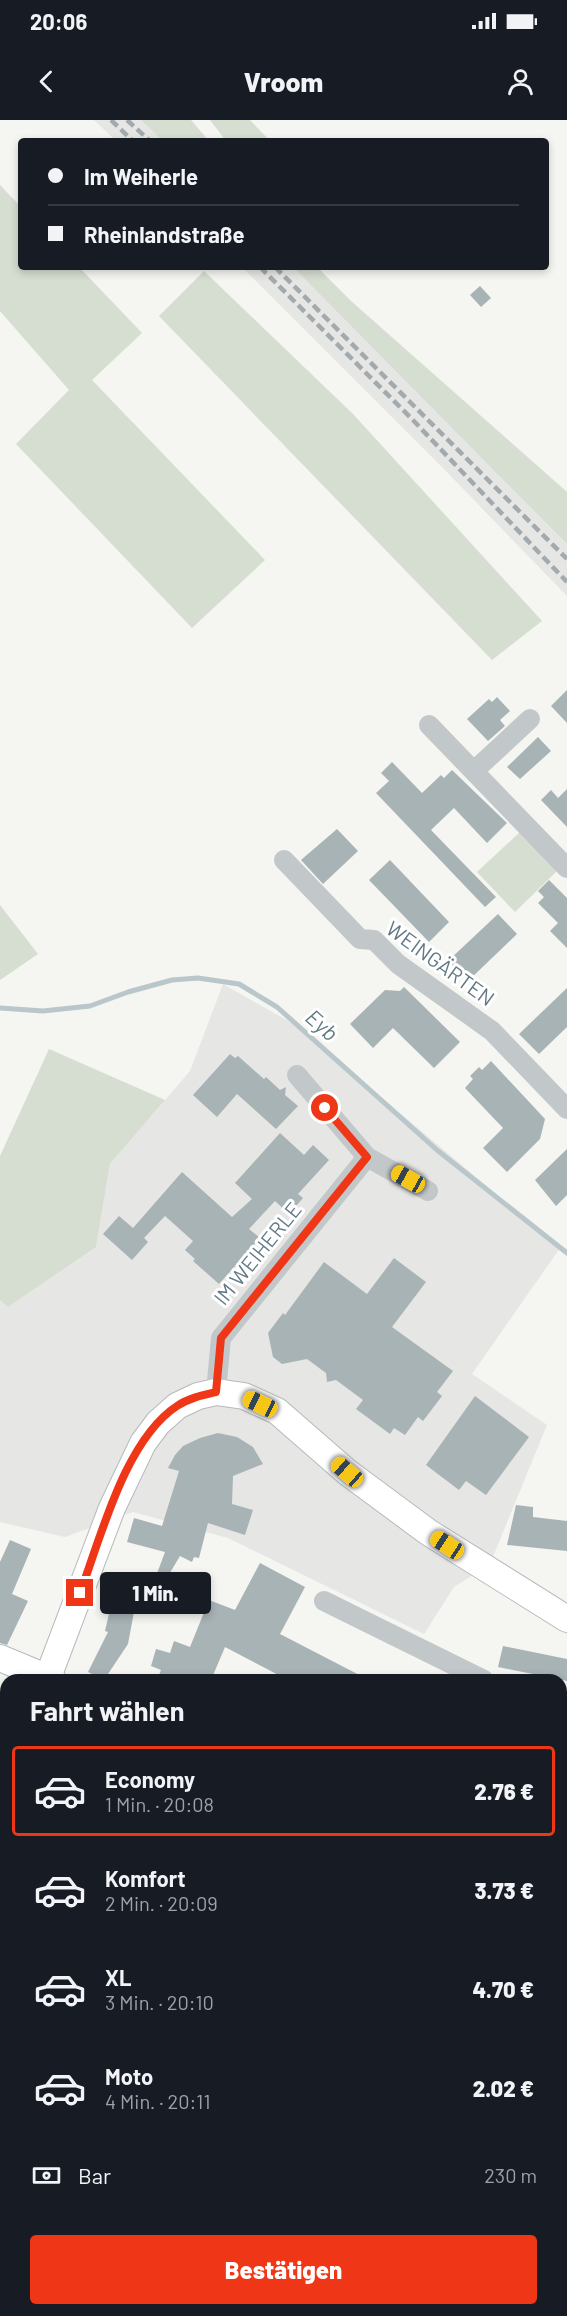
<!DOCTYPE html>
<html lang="de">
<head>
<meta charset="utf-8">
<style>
	body { margin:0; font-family:Barlow,sans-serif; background:#20242c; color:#f1f3f6; height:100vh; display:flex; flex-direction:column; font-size:22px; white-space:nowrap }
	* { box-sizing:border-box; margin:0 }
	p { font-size:20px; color:#9ea1a6 }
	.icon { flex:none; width:33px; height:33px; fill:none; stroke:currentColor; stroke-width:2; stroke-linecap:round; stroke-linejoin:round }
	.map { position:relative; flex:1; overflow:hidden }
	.drawer { position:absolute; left:0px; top:1554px; width:567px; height:642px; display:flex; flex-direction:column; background:#171b24; border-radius:18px 18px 0 0; box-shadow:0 3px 9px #0003 }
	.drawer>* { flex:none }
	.hud { position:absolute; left:18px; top:18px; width:531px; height:132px; border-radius:6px; box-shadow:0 3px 9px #0003; display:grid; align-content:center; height:132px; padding:0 30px; background:#171b24 }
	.end { position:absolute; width:27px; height:27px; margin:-14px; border:8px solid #ef3717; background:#fff; box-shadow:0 0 0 3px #fff }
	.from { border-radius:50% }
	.bubble { position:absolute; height:42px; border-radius:6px; background:#171b24; box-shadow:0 3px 9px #0003; font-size:20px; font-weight:800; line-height:42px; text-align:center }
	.car { position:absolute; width:18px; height:36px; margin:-18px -9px; border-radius:8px; box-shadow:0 0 4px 2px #0007; background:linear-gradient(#f5c518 24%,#345 0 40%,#f5c518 0 76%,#345 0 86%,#f5c518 0) }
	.hud b { display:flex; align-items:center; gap:21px; height:57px; font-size:22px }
	.hud b+b { border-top:2px solid #363941 }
	.hud i { width:15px; height:15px; background:#f1f3f6 }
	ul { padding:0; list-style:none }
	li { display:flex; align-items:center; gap:18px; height:90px; margin:0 12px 9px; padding:0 18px; border:3px solid transparent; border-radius:6px }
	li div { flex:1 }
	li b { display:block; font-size:22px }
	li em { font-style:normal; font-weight:800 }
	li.on { border-color:#ef3717 }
	li>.icon { width:54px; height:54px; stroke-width:1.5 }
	h2 { padding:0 30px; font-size:27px; line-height:72px }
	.pay { display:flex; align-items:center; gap:15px; height:66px; padding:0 30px; font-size:22px }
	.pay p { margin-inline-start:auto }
	.cta { display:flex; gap:12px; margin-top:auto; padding:12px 30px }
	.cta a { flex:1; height:69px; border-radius:6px; background:#ef3717; color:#fff; font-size:24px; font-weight:800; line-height:69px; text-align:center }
	.status { display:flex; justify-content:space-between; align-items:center; height:42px; padding:0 30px; background:#171b24; direction:ltr }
	.status svg { height:16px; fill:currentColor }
	header { display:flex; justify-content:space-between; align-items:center; height:78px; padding:0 30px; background:#171b24; font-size:27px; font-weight:800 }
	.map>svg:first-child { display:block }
	.built { fill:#e6e6e4 }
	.green { fill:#d6ddd1 }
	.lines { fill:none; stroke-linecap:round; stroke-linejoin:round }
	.stream { stroke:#b9c7cb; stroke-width:5 }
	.river { stroke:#b9c7cb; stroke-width:32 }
	.building { fill:#a8b3b6 }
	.major-casing { stroke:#b5babd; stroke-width:28 }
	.minor { stroke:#c2c7c9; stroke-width:20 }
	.major { stroke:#fff; stroke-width:26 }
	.rail { stroke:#a2aaae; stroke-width:4.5; stroke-dasharray:9 4.5; stroke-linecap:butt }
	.route { stroke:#ef3717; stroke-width:8 }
	.labels { text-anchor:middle; stroke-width:6; stroke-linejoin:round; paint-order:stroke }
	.street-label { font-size:21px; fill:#627884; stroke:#fff }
	.water-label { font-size:22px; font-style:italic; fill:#5d7b82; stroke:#fff }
</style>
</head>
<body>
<div class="status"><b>20:06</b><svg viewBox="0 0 49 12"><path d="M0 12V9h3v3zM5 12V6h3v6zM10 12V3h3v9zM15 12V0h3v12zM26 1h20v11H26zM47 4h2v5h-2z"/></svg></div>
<header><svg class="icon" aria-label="back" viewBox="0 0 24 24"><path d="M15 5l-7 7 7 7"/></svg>Vroom<svg class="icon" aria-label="person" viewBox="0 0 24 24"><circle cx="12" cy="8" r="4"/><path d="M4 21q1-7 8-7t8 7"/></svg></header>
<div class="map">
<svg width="567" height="2196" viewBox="0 0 567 2196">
	<rect width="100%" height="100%" fill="#f5f5f1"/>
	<!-- built -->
	<path class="built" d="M94 0H141L163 21H116Z
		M242 147H293L461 315 567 424V476L440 345Z
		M223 864 297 906 560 1128 472 1254 547 1305 490 1444 454 1467 424 1514 228 1418 133 1392 65 1417 0 1402V1180L8 1187 96 1127 110 1044 190 951Z"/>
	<!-- green -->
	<path class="green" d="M141 0H191L209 21H163Z
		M210 0H250L270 21H226Z
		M0 65 21 87V147H79L142 213 92 260 265 440 192 508 16 324 69 270 0 191Z
		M293 147H317L351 181 567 372V424Z
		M204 151 353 294 542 501 492 540 159 196Z
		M520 712 557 751 515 792 477 752Z
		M0 785 38 834 0 860Z
		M49 929 165 980 110 1044 96 1127 8 1187 0 1180V1036Z"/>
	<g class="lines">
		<!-- stream -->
		<path class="stream" d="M0 888 43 891 90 886 128 872 172 860 198 858 239 864 277 887 437 1030 567 1133"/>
		<!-- river -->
		<path class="river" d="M0 1851 6 1854
			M225 2190 227 2196"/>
	</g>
	<!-- building -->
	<path class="building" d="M480 166 491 178 481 187 470 175Z
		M567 570V603L551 586Z
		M497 577 510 591 500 600 505 606 488 621 467 599 489 579 492 582Z
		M538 617 551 631 520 659 507 647Z
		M392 642 422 673 441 655 444 658 452 650 507 703 487 723 454 688 431 710 496 777 485 787 376 673 389 661 381 653Z
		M567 669V707L541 680 551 670 558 678Z
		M337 709 358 731 323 764 301 740Z
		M390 740 449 802 429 822 369 760Z
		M549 760 567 778V828L550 811 558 803 538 783 544 777 538 771Z
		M498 794 517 814 468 861 448 841Z
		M404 867 460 922 434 948 393 908 373 928 350 904 385 870 400 871Z
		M567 868V907L539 934 519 914Z
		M230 934 235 938 238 936 264 959 266 957 280 970 286 967 285 975 298 986 276 1009 237 974 217 997 193 975Z
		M491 941 545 999 540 1019 507 1052 483 1028 503 1008 465 968 473 959 470 956 479 947 482 950Z
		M280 1013 304 1035 313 1025 329 1040 298 1074 303 1078 289 1094 275 1081 249 1109 260 1118 219 1164 193 1141 195 1139 185 1130 193 1121 165 1096 144 1118 148 1122 132 1140 103 1114 119 1096 133 1108 182 1052 232 1097 252 1079 235 1063Z
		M567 1029V1075L556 1086 535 1060Z
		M394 1138 426 1162 392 1207 453 1251 437 1272 442 1276 423 1301 418 1297 405 1315 394 1308 390 1314 356 1289 363 1280 336 1260 327 1262 326 1253 307 1239 282 1244 273 1237 268 1213 283 1193 285 1195 324 1142 367 1174Z
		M475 1276 529 1317 486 1375 466 1361 459 1370 426 1345Z
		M218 1313 237 1317 253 1327 263 1344 233 1356 232 1384 253 1390 245 1415 208 1403 199 1438 194 1437 192 1442 180 1436 150 1486 136 1481 128 1524 104 1560 88 1552 108 1512 105 1511 117 1459 152 1467 165 1432 127 1422 134 1398 162 1406 179 1351 168 1348 175 1335 183 1326 200 1318Z
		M516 1385 533 1387V1397L567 1401V1431L507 1425Z
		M10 1420 31 1429 12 1474 28 1481 7 1525 0 1523V1442Z
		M260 1443 305 1467 280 1514 369 1560H288L225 1527 211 1560H157L161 1550 151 1546 156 1529 170 1533 174 1521 190 1527 209 1480 235 1490Z
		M178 1462 192 1467 187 1482 173 1477Z
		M503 1526 567 1539V1561L498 1547Z"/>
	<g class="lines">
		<!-- major casing -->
		<g class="major-casing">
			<path id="major" d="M0 1538 53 1560
				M48 1557 112 1388 143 1323 158 1303 177 1286 198 1276 216 1272 244 1276 277 1291 347 1352 428 1412 567 1499
				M561 1788 567 1791"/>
		</g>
		<!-- minor -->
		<path class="minor" d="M429 605 567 748
			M475 650 530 599
			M284 740 360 819 374 820 398 844 492 911 567 989
			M367 1037 428 1071
			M216 1272 221 1218 367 1037 297 955
			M324 1481 484 1560
			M561 1607 567 1616
			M0 1676 6 1661
			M0 1768 6 1771
			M0 1910 6 1911
			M561 2005 567 2007
			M561 2080 567 2067
			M561 2142 563 2125
			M341 2190 343 2196
			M554 2196 555 2190"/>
		<!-- major -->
		<use href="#major" class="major"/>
		<!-- rail -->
		<path class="rail" d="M111 0 133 21
			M127 0 150 21
			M260 147 410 297 567 462
			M275 147 567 439"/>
	</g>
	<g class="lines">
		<!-- route -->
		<path class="route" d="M80 1473C101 1417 125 1320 177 1286 189 1278 203 1275 216 1272L221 1218 367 1037 325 988"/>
	</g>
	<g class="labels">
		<!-- street labels -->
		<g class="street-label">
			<text transform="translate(440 844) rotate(36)" y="7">WEINGÄRTEN</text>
			<text transform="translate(258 1134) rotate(-51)" y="7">IM WEIHERLE</text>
		</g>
		<!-- water labels -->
		<g class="water-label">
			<text transform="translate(322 905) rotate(42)" y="8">Eyb</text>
		</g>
	</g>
</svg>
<i class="end from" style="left:325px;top:988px"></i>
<i class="end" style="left:80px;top:1473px"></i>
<div class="bubble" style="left:100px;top:1452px;width:111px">1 Min.</div>
<i class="car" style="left:408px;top:1059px;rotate:299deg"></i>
<i class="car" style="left:260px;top:1284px;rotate:295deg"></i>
<i class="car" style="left:347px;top:1352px;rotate:311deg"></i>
<i class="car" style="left:447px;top:1425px;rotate:303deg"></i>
<div class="hud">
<b><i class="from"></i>Im Weiherle</b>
<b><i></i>Rheinlandstraße</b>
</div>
<section class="drawer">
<h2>Fahrt wählen</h2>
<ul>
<li class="on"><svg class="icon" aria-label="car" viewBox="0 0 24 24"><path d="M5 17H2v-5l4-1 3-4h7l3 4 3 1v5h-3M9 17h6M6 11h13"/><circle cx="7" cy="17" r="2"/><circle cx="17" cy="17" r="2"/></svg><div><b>Economy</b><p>1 Min. · 20:08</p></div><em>2.76 €</em></li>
<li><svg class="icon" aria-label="car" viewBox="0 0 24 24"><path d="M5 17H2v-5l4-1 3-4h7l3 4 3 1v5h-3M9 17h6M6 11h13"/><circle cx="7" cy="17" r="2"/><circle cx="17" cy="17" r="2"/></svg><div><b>Komfort</b><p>2 Min. · 20:09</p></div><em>3.73 €</em></li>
<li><svg class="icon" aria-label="car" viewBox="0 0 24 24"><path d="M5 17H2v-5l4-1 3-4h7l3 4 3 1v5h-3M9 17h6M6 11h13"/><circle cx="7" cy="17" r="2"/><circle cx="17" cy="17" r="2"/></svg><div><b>XL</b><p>3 Min. · 20:10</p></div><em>4.70 €</em></li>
<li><svg class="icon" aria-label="car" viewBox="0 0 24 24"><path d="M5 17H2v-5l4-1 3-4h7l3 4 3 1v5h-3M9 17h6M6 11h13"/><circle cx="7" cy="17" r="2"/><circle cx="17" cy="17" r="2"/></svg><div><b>Moto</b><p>4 Min. · 20:11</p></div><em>2.02 €</em></li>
</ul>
<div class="pay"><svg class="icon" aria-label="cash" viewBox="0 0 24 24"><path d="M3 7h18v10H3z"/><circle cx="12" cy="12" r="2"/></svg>Bar<p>230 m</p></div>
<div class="cta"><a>Bestätigen</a></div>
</section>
</div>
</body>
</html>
